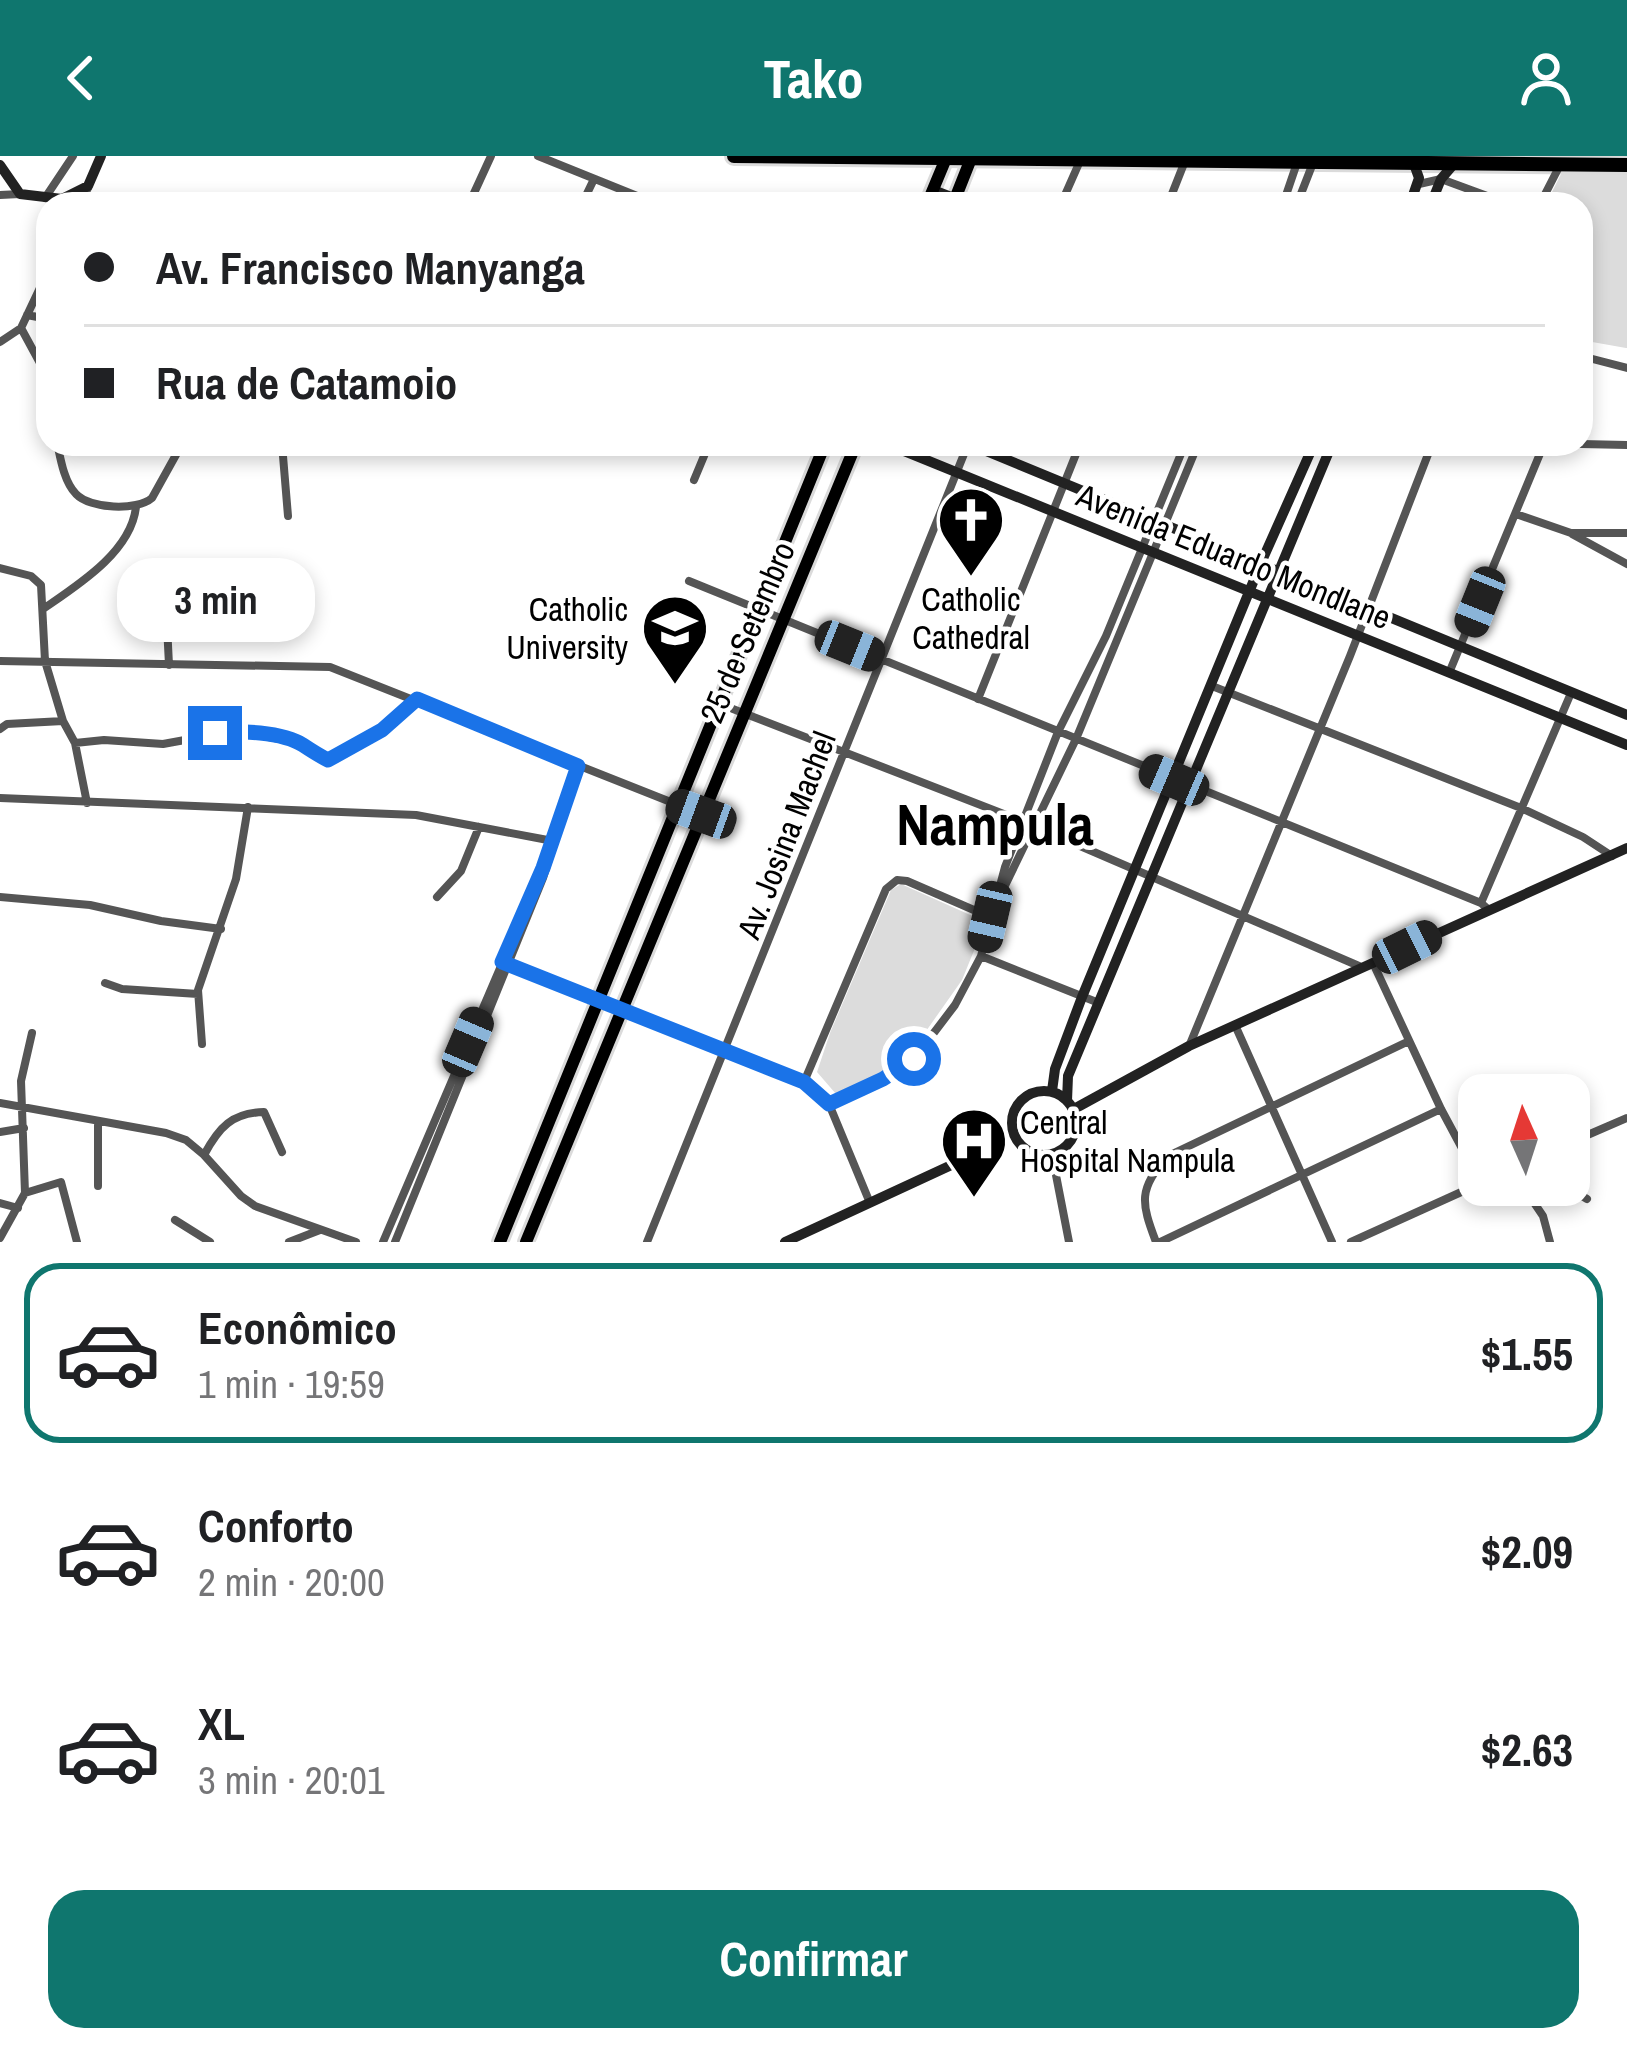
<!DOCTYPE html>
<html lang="pt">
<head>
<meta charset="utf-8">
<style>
	body { margin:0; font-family:"Archivo Narrow",sans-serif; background:#f6f6f6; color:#202124; height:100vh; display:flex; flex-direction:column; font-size:45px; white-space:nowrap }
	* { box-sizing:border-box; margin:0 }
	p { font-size:39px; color:#757577 }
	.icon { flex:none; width:66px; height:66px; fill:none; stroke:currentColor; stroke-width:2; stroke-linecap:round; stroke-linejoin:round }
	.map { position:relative; height:1086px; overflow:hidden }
	.drawer { display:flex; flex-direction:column; background:#fff; flex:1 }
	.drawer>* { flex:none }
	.top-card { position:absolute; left:36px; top:36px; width:1557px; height:264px; border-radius:36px; box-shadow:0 6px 18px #0003; display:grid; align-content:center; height:264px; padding:0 48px; background:#fff }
	.needle { width:78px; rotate:357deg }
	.controls { position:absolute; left:1458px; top:918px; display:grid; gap:24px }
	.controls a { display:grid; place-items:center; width:132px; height:132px; border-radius:24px; background:#fff; box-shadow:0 6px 18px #0003; font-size:60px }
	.end { position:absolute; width:54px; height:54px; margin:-27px; border:15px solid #1a73e8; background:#fff; box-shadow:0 0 0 6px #fff }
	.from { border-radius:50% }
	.bubble { position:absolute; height:84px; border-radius:36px; background:#fff; box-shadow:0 6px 18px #0003; font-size:39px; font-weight:700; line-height:84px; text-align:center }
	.car { position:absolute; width:36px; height:72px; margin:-36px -18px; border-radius:15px; box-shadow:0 0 9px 3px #0007; background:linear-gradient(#222 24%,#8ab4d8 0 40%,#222 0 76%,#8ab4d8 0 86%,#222 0) }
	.top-card b { display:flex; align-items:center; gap:42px; height:114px; font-size:45px }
	.top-card b+b { border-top:3px solid #e0e0e0 }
	.top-card i { width:30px; height:30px; background:#202124 }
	ul { padding:21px 0 0; list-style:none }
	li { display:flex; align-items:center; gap:36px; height:180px; margin:0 24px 18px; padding:0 24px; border:6px solid transparent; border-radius:36px }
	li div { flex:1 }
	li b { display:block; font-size:45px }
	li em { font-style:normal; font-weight:700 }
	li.active { border-color:#0f766e }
	li>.icon { width:108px; height:108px; stroke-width:1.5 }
	.action { display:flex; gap:24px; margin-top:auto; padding:24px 48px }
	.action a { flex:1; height:138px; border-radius:36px; background:#0f766e; color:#fff; font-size:48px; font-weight:700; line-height:138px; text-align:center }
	header { display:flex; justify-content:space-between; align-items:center; height:156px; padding:0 48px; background:#0f766e; color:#fff; font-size:54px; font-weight:700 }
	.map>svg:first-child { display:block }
	.green { fill:#dcdcdc }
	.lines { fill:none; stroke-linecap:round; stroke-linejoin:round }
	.primary-casing { stroke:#dbdbdb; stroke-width:18 }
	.highway-casing { stroke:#dbdbdb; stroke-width:20 }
	.street { stroke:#555; stroke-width:8 }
	.secondary { stroke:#222; stroke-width:10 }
	.primary { stroke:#000; stroke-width:12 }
	.highway { stroke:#000; stroke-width:14 }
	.route { stroke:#1a73e8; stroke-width:15 }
	.labels { text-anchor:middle; stroke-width:9; stroke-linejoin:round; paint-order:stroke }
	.street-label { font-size:33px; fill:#000; stroke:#fff }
	.poi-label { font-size:33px; fill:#000; stroke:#fff }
	.town-label { font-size:57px; font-weight:bold; fill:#000; stroke:#fff }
</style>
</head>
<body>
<header><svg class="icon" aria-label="back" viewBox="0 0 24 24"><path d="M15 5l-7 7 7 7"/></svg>Tako<svg class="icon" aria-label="person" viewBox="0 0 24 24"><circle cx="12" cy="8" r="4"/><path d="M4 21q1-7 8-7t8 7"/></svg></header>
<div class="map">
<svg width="1627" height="1086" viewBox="0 0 1627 1086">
	<rect width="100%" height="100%" fill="#fff"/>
	<!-- green -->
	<path class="green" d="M1627 16V192H1626L1581 184V48H1546L1561 18Z
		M901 728 977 762 982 775 962 824 905 905 836 938 817 916 830 877 891 734Z"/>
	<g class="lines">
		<!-- primary casing -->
		<g class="primary-casing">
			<path id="primary" d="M927 48 947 0
				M953 48 972 0
				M500 1086 825 288
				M526 1086 856 288"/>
		</g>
		<!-- highway casing -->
		<g class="highway-casing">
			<path id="highway" d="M734 0 1627 9"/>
		</g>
		<!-- street -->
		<path class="street" d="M538 0 657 48
			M1419 28 1441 23 1509 48
			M0 39 20 38
			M45 42 73 0
			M80 48 88 32
			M469 48 491 0
			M582 48 594 23
			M1061 48 1080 5
			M1168 48 1185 5
			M1283 48 1298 4
			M1297 48 1313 7
			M1540 48 1559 11
			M27 159 48 163
			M21 172 40 207
			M0 186 21 172 48 115
			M1581 200 1627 212
			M282 288 288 360
			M1581 288 1627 289
			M58 291C61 306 65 327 76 338 90 353 137 355 152 342L182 288
			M694 324 709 288
			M1516 358 1571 377H1627
			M1572 378 1627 408
			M0 412 31 420 41 429 45 505 63 565 75 587 87 647
			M689 425 1481 747 1489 754
			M43 453C78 429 131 396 136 351
			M129 459 167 469 169 509
			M0 505 330 511 701 658
			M1449 517 1544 288
			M1212 530 1521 652 1583 681 1612 700
			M978 543 1080 288
			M720 548 1022 665 1359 810
			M0 573 7 568 63 565
			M75 587 104 584 163 588 234 575 302 587 310 596 328 604 382 574 417 543
			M0 642 416 659 553 685
			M0 741 90 749 161 765 221 773
			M437 741 461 715 479 671
			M999 742 1076 583 1198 288
			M1481 747 1571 537
			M981 800 1099 847
			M502 806 804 926 829 948 870 1047
			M1373 807 1441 953 1479 1024
			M105 827 122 833 198 838
			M1235 869 1332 1086
			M202 888 198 834 236 723 248 651
			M1190 888 1350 500 1432 288
			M804 926 886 733 897 724 907 725 990 761
			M0 947 166 977 186 984 204 999 241 1040 255 1050 356 1086
			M829 948 898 915 914 903 955 849 981 800 1005 711 1058 576 1106 480 1185 288
			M0 976 24 972
			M1569 987 1627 962
			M1060 997 1055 1014 1069 1086
			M204 999C219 971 232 957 264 956L282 996
			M1041 999 1054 1013
			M1522 1029 1543 1060 1550 1086
			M1564 1029 1587 1043
			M98 1030V966
			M25 1037 61 1026 77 1086
			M0 1047 18 1052
			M175 1064 210 1086
			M0 1082 25 1037 21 925 32 877
			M289 1086 320 1074
			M383 1086 542 714
			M395 1086 543 722 578 610
			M647 1086 968 288
			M1156 1086C1141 1047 1138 1032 1168 1000L1409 885
			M1160 1086 1441 953
			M1351 1086 1479 1028"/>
		<!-- secondary -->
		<path class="secondary" d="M0 9 20 38 62 43 88 30 101 0
			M933 34 969 48
			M1410 48 1419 22 1414 8
			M1431 48 1441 23 1453 9
			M887 288 1627 589
			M969 288 1627 559
			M1529 288 1542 293
			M1012 967a32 32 0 1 1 64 0a32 32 0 1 1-64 0Z
			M1052 935 1055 913 1082 841 1261 407 1314 288
			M1067 945 1068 920 1332 288
			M1074 953 1189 890 1627 692
			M785 1086 999 987"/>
		<!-- primary -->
		<use href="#primary" class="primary"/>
		<!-- highway -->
		<use href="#highway" class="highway"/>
	</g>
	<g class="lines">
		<!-- route -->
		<path class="route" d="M215 577C238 574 283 576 303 589 312 595 318 599 328 604L382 574 417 543 578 610 543 712 502 806 804 926 829 948 883 923 914 903"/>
	</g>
	<!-- icons -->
	<defs>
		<g id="church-pin" transform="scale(3.45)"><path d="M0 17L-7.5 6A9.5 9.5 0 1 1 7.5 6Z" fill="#000" stroke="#fff"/><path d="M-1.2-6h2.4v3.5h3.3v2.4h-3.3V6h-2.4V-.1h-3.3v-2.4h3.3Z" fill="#fff"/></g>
		<g id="university-pin" transform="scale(3.45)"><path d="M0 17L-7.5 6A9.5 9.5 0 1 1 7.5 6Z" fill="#000" stroke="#fff"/><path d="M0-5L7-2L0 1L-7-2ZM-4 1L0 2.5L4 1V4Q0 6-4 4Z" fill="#fff"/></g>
		<g id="hospital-pin" transform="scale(3.45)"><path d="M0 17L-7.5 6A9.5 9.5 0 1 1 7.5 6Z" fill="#000" stroke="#fff"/><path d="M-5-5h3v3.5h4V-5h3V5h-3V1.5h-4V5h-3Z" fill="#fff"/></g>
	</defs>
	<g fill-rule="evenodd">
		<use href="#church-pin" x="971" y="364"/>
		<use href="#university-pin" x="675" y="472"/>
		<use href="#hospital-pin" x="974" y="985"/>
	</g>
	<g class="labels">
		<!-- street labels -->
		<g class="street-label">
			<text transform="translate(1234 400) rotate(22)" y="12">Avenida Eduardo Mondlane</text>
			<text transform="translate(747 476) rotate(-67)" y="12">25 de Setembro</text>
			<text transform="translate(786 679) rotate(-69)" y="12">Av. Josina Machel</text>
		</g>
		<!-- poi labels -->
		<g class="poi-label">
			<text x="971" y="455">Catholic<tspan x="971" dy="38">Cathedral</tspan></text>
			<text x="628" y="465" text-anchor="end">Catholic<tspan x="628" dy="38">University</tspan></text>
			<text x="1020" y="978" text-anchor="start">Central<tspan x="1020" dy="38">Hospital Nampula</tspan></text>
		</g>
		<!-- town labels -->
		<g class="town-label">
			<text x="995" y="689">Nampula</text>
		</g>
	</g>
</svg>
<div class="controls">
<a><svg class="needle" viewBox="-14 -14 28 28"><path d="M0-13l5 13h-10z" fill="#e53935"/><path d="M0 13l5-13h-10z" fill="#757577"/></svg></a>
</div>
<i class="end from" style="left:914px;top:903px"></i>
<i class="end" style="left:215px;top:577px"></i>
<div class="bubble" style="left:117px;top:402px;width:198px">3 min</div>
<i class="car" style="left:1480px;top:446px;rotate:202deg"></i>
<i class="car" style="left:850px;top:490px;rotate:112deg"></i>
<i class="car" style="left:1174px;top:624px;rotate:293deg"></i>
<i class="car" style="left:701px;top:658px;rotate:290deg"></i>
<i class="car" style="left:990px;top:761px;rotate:193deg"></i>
<i class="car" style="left:1407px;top:791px;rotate:64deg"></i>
<i class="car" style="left:468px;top:886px;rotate:23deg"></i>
<div class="top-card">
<b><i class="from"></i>Av. Francisco Manyanga</b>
<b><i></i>Rua de Catamoio</b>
</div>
</div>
<section class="drawer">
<ul>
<li class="active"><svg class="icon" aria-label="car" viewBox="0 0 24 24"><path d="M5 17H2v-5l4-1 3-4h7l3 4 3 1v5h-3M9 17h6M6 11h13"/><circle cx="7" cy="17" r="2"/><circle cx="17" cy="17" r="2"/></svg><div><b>Econômico</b><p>1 min · 19:59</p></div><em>$1.55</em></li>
<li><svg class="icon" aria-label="car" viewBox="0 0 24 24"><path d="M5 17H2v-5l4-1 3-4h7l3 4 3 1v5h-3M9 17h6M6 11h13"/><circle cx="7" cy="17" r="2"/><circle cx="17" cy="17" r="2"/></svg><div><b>Conforto</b><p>2 min · 20:00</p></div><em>$2.09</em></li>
<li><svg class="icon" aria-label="car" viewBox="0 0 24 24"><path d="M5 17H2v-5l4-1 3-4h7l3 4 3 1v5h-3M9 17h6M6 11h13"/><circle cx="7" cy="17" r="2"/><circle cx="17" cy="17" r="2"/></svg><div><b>XL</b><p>3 min · 20:01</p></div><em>$2.63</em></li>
</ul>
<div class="action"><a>Confirmar</a></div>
</section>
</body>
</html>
